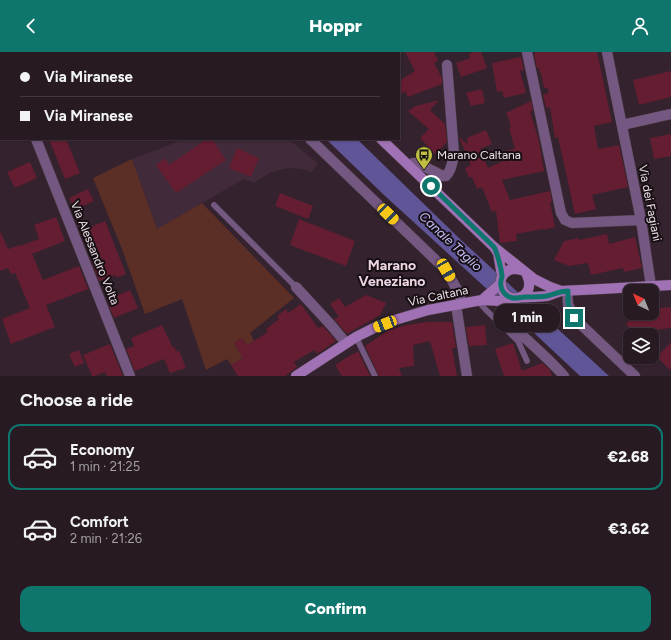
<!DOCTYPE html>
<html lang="en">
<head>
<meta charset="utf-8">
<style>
	body { margin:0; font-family:Figtree,sans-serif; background:#2f232a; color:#f1f3f6; height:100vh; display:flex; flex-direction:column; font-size:15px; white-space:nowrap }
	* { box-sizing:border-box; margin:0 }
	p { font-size:13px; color:#a4a1a5 }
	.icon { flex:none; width:22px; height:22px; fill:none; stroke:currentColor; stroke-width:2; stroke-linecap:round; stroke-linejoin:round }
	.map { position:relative; height:324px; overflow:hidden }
	.panel { display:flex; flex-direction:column; background:#271a22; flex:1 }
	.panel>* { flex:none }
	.top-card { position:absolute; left:0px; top:0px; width:400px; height:88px; box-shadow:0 1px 3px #0004,0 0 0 1px #433840; display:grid; align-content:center; height:88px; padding:0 20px; background:#271a22 }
	.needle { width:26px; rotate:317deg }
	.fabs { position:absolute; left:623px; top:232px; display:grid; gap:8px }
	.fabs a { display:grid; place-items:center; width:36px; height:36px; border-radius:8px; background:#271a22; box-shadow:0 1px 3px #0004,0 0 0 1px #433840; font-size:20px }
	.end { position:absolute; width:18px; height:18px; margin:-9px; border:5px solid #0f766e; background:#fff; box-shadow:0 0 0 2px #fff }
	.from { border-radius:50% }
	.bubble { position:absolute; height:28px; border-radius:12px; background:#271a22; box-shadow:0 1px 3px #0004,0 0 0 1px #433840; font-size:13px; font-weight:800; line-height:28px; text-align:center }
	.car { position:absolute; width:12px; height:24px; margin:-12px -6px; border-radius:5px; box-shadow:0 0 3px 1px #0007; background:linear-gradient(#f5c518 24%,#345 0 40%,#f5c518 0 76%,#345 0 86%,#f5c518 0) }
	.top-card b { display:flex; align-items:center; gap:14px; height:38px; font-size:15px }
	.top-card b+b { border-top:1px solid #433840 }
	.top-card i { width:10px; height:10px; background:#f1f3f6 }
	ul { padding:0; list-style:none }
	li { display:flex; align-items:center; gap:12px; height:66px; margin:0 8px 6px; padding:0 12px; border:2px solid transparent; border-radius:12px }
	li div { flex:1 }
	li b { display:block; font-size:15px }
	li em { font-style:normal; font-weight:800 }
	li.current { border-color:#0f766e }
	li>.icon { width:36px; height:36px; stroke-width:1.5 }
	h2 { padding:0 20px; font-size:18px; line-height:48px }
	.primary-button { display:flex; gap:8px; margin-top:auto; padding:8px 20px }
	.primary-button a { flex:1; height:46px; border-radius:12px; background:#0f766e; color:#fff; font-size:16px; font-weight:800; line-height:46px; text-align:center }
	header { display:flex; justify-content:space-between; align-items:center; height:52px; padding:0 20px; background:#0f766e; color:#fff; font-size:18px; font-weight:800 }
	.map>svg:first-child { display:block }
	.built { fill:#412a39 }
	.green { fill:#5b2f26 }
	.water { fill:#605597 }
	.building { fill:#641d31 }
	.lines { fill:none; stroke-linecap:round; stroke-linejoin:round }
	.lane-casing { stroke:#4e3e48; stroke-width:6 }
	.street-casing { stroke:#4e3e48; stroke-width:11 }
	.secondary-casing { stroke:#4e3e48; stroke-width:11 }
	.lane { stroke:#755882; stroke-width:5.5 }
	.street { stroke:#755882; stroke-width:10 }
	.secondary { stroke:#a071b4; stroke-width:10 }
	.route { stroke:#0f766e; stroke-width:5 }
	.labels { text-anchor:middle; stroke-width:4; stroke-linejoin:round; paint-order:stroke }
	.poi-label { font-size:12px; fill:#eee2e9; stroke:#170f14; text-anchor:start }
	.street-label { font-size:12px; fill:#eee2e9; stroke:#170f14 }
	.water-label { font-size:13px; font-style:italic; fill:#c4bef7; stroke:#170f14 }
	.quarter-label { font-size:14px; font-weight:bold; fill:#edd5e4; stroke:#170f14 }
</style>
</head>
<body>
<header><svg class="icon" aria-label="back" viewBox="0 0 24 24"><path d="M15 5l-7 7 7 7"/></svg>Hoppr<svg class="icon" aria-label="person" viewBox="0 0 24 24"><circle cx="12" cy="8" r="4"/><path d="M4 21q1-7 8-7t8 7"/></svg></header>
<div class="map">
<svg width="671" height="324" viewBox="0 0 671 324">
	<rect width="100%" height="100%" fill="#34232e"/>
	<!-- built -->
	<path class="built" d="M185 87H289L318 112 311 120 302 117 290 116 271 120 254 131 244 127 157 177 132 107Z"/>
	<!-- green -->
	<path class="green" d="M132 107 157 177 202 151 294 246 250 281 254 289 247 293 242 286 234 291 243 306 231 313 227 307 206 318 182 247 145 262 122 197 93 126Z"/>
	<!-- water -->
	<path class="water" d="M326 87H357L461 188 609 324H580L500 249 384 143Z"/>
	<!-- building -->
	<path class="building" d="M405 0H434L438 9 434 11 442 26V32L408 45 405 39 399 43V29L415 19Z
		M474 0H481L487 16 461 25 456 11 470 6 469 2Z
		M535 0H597L612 70 594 74 598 97 619 93 628 135 592 143 596 157 575 162 558 85 555 86 550 55 546 56 543 43 546 42 549 40 547 36H544L541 21H540L539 16H537L534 2H535Z
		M521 5 524 18 520 19 526 41 504 46 502 39 497 40 492 11Z
		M671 19V45L639 53 633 28Z
		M482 37 485 51 471 54 466 41Z
		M439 48 430 58 445 72 447 90 435 102 420 86 429 77 408 59 416 54Z
		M531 49 533 59H530L539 89 544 119 502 128 510 148 550 139 552 150H550L555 175 544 178 543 177 516 182 517 189 500 191 496 159 492 160 482 135 477 137 472 125 469 126 465 116 471 113 459 85 468 93 467 86 486 78 492 92 480 97 488 116 509 106 507 98 515 97 509 76H511L508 64H507L506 61Z
		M671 82V104L654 107 650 86Z
		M49 87H66L80 121 65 127Z
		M207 87H212L226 108 176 141 156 113 165 106 169 113Z
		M237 96 259 106 251 125 229 116Z
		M30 110 37 126 15 136 7 120Z
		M88 137 94 149 75 158 69 146Z
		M280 141 313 154 308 167 275 154Z
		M56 165 65 189 32 202 43 228 79 214 88 237 46 253 55 275 11 292 2 267 30 256 15 221 11 222 8 216 0 219V179L8 197 20 193V194L39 187 34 173Z
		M299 167 355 189 346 214 290 193Z
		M105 169 126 222 117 226 116 223 99 229 91 209 95 208 83 178Z
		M607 182 609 192 635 185 642 216 624 220 623 216 591 223 588 211 569 214 554 208 564 189 579 186V188Z
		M130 238 138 256 114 266 109 254 111 253 109 247Z
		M366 243 386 251 380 263 347 282 334 267 339 265 330 252 339 246 345 255Z
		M301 252 318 276 323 274 336 289 317 302 314 298 294 310 297 315 285 324H238L231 313 243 306 234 291 242 286 247 293 268 280 266 277 279 267 277 264 286 257 288 261Z
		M671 255V276L654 278 648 283H636L626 272 636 261H652V257Z
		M426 270H452L456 296H452L457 324H440L430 289 413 293 414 314 399 316 402 324H379L365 294 389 278 407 273Z
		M162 273 173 296 175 295 176 300 179 298 186 316 170 321 164 307 135 319 126 297 134 294 131 286Z
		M485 273 487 293 469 294 466 275Z
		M671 290V319L657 305Z
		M513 291 522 319 542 311 550 318 552 324H504L495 297Z
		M110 292 123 324H107L105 320 95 324H92L83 303Z
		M79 298 84 311 75 315 69 302Z
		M358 299 370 324H342L335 313 354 301V302Z"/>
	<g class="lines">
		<!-- lane casing -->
		<g class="lane-casing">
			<path id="lane" d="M214 153 296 235
				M478 249 486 258 518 289 527 309
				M356 285 375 324"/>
		</g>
		<!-- street casing -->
		<g class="street-casing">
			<path id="street" d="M219 0 220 1
				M527 0 561 161 565 168 572 171 641 168
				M607 0 641 168 651 234
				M295 1 296 0
				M622 73 671 62
				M36 87 130 324
				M310 87 446 218 459 241 462 252
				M410 114 413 111H417L443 124H446C452 118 452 110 454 102L447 13
				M296 235 331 273 346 291
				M567 239 568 252 574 266 635 324
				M511 246C506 253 501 260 506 269 508 273 520 282 524 285 538 298 552 310 564 324
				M456 253 467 324"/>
		</g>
		<!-- secondary casing -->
		<g class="secondary-casing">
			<path id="secondary" d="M288 0 289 1
				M381 87 494 195 534 227 550 235 561 239 601 237 671 233
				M494 195 498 201 502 224
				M521 218C515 216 509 216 504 222 501 225 500 229 501 233 504 255 538 248 527 223
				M521 245H534L547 244 561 239
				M482 248 500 232
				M296 324 356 285 374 276 395 268 428 258 482 248 500 249 511 246"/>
		</g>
		<!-- lane -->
		<use href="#lane" class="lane"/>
		<!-- street -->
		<use href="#street" class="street"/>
		<!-- secondary -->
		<use href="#secondary" class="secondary"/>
	</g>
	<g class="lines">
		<!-- route -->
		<path class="route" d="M431 134 494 195C497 200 502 219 502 225 501 228 500 230 501 234 502 241 509 247 516 246 519 246 522 245 525 245 532 245 540 245 547 244 555 242 559 239 568 239V252L574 266"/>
	</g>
	<!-- icons -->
	<defs>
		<g id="bus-pin" transform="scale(0.9)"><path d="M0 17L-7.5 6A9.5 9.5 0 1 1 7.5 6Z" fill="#bfbe42" stroke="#170f14"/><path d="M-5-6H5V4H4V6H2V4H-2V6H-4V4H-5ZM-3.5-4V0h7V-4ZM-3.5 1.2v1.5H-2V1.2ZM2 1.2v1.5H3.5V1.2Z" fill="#111"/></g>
	</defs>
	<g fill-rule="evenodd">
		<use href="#bus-pin" x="424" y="103"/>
	</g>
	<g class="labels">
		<!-- poi labels -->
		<g class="poi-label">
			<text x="437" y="107">Marano Caltana</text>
		</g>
		<!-- street labels -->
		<g class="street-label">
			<text transform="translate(650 151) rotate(79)" y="4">Via dei Fagiani</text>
			<text transform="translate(95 201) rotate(68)" y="4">Via Alessandro Volta</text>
			<text transform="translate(438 244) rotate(-12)" y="4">Via Caltana</text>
		</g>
		<!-- water labels -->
		<g class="water-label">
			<text transform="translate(451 189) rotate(43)" y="5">Canale Taglio</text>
		</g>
		<!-- quarter labels -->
		<g class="quarter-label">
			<text x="392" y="218">Marano<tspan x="392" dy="16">Veneziano</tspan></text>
		</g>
	</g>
</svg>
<div class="fabs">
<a><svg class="needle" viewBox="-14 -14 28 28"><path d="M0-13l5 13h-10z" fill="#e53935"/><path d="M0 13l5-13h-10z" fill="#a4a1a5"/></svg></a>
<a><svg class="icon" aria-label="layers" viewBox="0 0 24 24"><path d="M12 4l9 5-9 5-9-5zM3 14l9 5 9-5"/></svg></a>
</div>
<i class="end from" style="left:431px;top:134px"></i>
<i class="end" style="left:574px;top:266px"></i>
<div class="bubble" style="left:494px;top:252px;width:66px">1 min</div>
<i class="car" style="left:388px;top:162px;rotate:134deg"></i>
<i class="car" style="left:446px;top:218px;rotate:150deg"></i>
<i class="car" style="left:385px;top:272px;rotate:249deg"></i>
<div class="top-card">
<b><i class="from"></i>Via Miranese</b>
<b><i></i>Via Miranese</b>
</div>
</div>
<section class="panel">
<h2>Choose a ride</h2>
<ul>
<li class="current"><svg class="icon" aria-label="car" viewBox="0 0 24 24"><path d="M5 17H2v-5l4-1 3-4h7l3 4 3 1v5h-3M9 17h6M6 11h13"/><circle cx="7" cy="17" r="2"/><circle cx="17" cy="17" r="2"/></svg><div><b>Economy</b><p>1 min · 21:25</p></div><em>€2.68</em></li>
<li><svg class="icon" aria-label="car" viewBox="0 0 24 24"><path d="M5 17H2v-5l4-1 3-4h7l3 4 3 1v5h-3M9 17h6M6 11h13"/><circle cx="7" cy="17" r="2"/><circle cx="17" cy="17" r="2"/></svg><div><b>Comfort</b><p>2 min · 21:26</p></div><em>€3.62</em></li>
</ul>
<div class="primary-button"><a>Confirm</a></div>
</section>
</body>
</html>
